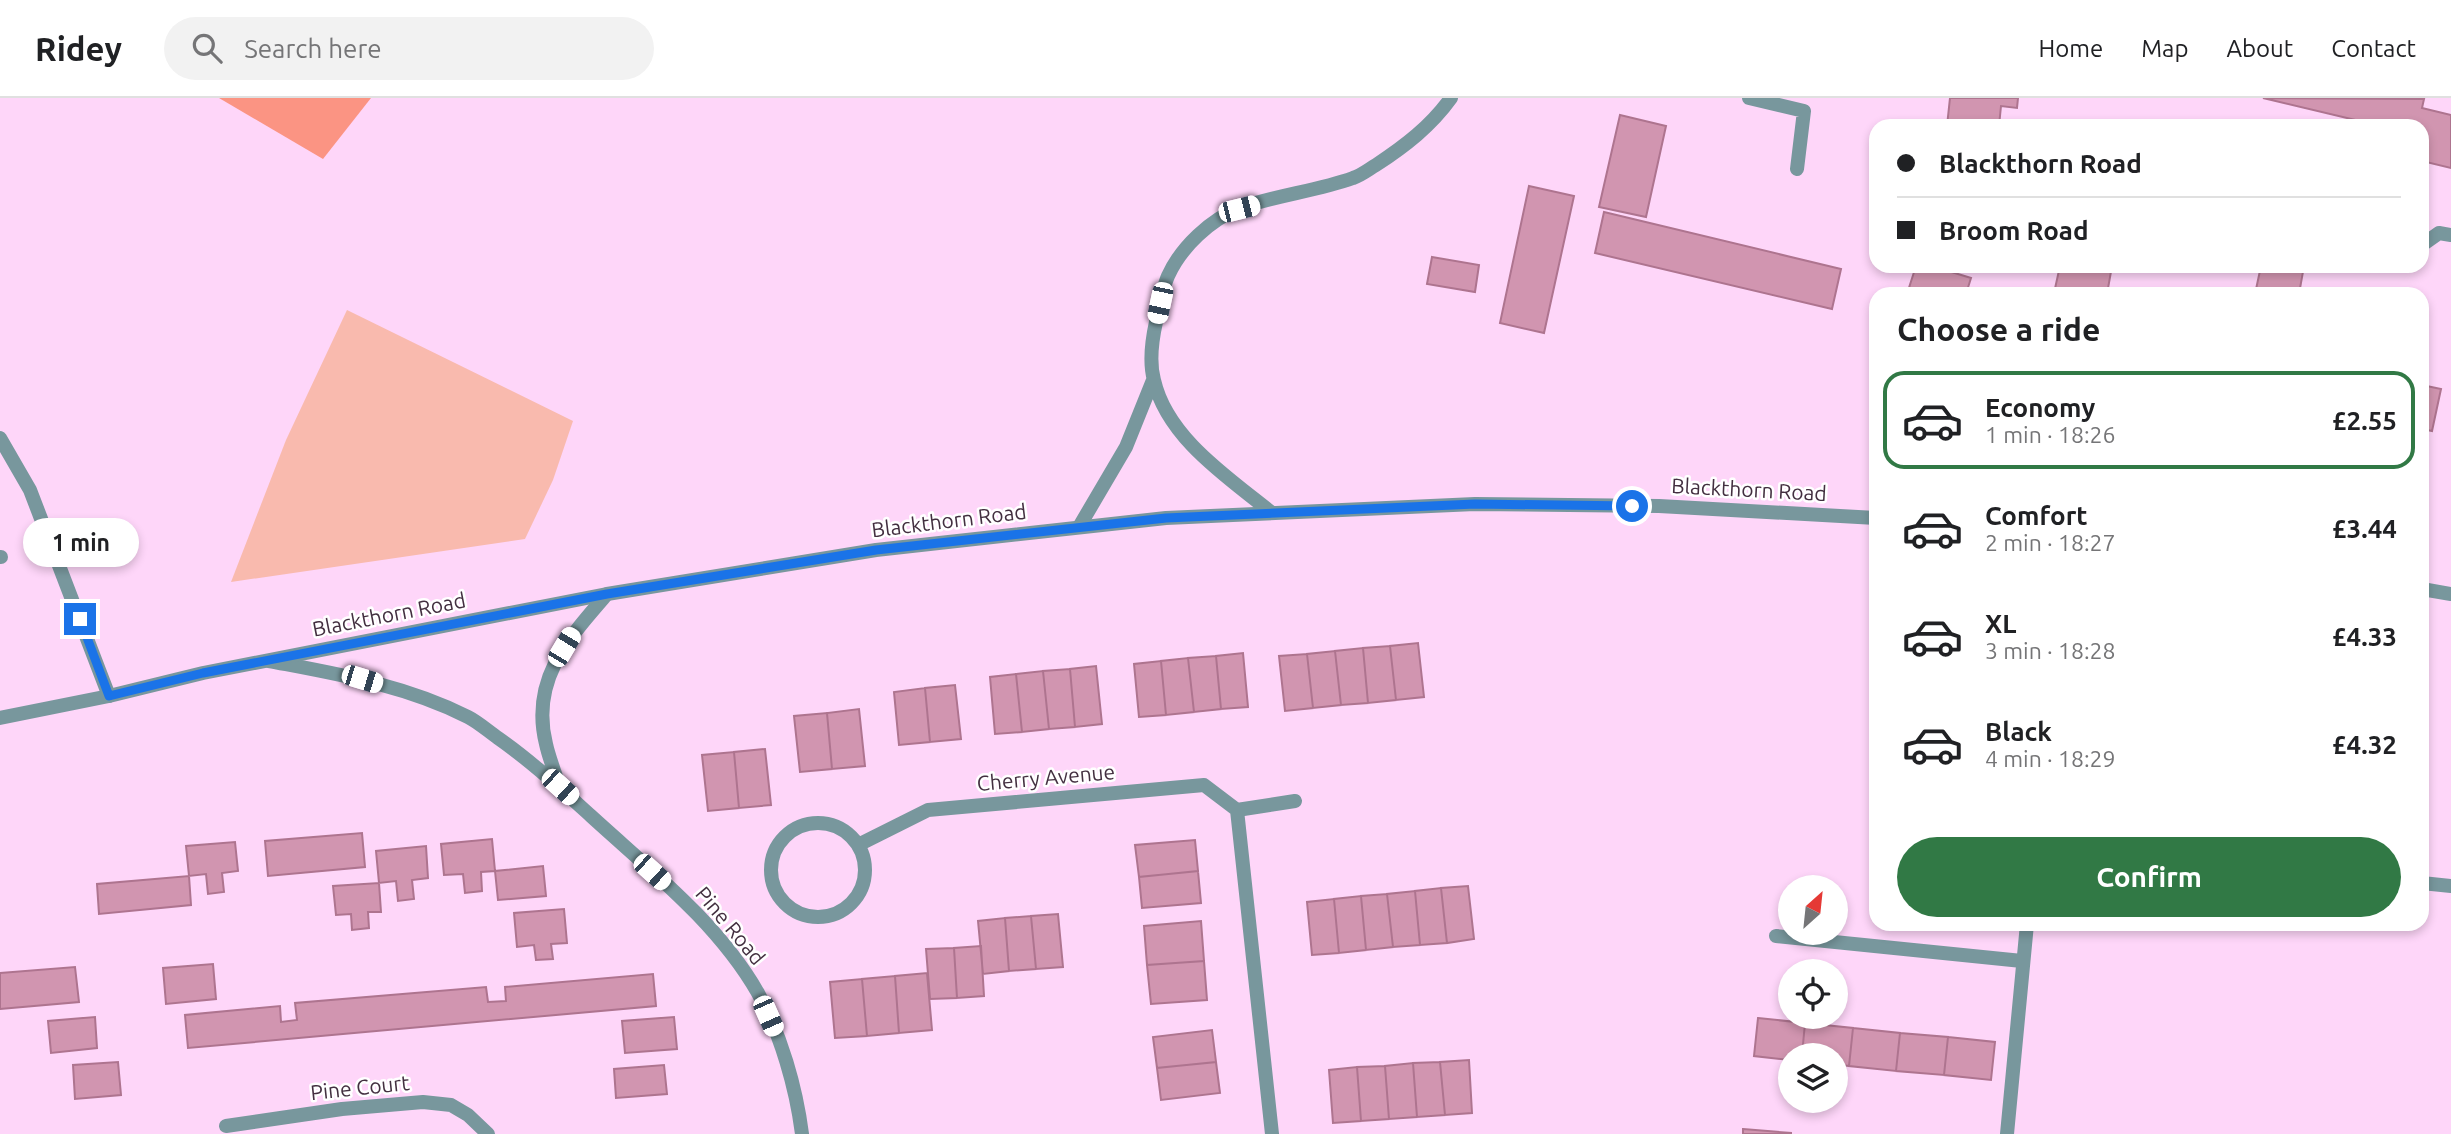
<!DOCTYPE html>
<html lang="en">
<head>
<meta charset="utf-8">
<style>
	body { margin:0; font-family:Ubuntu,sans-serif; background:#f2f2f2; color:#202124; height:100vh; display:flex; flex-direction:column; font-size:26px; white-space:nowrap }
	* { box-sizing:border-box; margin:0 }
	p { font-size:23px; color:#757577 }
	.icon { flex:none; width:38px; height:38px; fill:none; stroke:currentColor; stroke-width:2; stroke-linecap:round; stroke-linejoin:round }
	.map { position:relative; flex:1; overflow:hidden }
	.side { position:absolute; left:1869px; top:189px; width:560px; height:644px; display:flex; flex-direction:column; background:#fff; border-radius:21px; box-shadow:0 4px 10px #0003 }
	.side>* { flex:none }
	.banner { position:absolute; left:1869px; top:21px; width:560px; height:154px; border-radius:21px; box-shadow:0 4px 10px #0003; display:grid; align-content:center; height:154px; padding:0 28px; background:#fff }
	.needle { width:46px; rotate:27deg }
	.controls { position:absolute; left:1778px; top:777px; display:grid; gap:14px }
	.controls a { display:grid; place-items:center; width:70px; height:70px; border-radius:50%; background:#fff; box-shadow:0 4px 10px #0003; font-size:35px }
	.end { position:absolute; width:32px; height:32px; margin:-16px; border:9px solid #1a73e8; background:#fff; box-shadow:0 0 0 4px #fff }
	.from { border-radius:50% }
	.bubble { position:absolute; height:49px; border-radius:24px; background:#fff; box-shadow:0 4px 10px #0003; font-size:23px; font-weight:600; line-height:49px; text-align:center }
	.car { position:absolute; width:21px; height:42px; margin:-21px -10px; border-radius:9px; box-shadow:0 0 5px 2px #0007; background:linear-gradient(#fff 24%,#345 0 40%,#fff 0 76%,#345 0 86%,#fff 0) }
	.banner b { display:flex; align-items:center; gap:24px; height:66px; font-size:26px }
	.banner b+b { border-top:2px solid #e0e0e0 }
	.banner i { width:18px; height:18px; background:#202124 }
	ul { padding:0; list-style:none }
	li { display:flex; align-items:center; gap:21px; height:98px; margin:0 14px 10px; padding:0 14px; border:4px solid transparent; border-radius:21px }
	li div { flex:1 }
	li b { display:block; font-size:26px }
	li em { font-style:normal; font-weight:600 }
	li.on { border-color:#317945 }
	li>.icon { width:63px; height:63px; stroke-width:1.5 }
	h2 { padding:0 28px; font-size:32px; line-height:84px }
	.primary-button { display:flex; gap:14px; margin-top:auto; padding:14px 28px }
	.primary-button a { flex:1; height:80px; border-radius:42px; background:#317945; color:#fff; font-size:28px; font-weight:600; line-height:80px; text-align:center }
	header { display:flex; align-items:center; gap:42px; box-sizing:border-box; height:98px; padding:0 35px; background:#fff; border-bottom:2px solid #e0e0e0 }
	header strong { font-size:33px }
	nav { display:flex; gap:38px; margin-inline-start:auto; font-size:24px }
	.search { width:490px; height:63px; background:#f2f2f2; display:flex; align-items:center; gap:18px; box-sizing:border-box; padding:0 24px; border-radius:38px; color:#757577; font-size:26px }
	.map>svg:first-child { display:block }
	.green { fill:#f9baae }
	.forest { fill:#fb9483 }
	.building { fill:#d195b0; stroke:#ae748f; stroke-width:2 }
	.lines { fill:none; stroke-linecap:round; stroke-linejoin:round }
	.service { stroke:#78979d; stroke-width:14 }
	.minor { stroke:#78979d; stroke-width:14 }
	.tertiary { stroke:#78979d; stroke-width:14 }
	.route { stroke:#1a73e8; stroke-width:9 }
	.labels { text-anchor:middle; stroke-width:5; stroke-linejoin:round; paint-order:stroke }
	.street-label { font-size:21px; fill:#432f40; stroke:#fff }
</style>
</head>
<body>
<header>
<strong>Ridey</strong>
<div class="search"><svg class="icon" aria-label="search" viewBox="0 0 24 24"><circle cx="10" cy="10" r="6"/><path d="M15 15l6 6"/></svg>Search here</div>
<nav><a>Home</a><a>Map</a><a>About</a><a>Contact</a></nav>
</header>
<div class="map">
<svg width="2451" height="1036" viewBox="0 0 2451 1036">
	<rect width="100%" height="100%" fill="#fed6f9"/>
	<!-- green -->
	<path class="green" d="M347 212 573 323 553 382 525 441 231 484 286 342Z"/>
	<!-- forest -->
	<path class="forest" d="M219 0H371L323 61Z"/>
	<!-- building -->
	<path class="building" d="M1950 0H2018L2017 10 2001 8 1999 28H1947Z
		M2263 0 2424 1 2422 10 2451 17V70L2422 63V28H2367L2368 25Z
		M1620 17 1666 28 1646 119 1599 109Z
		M1529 88 1574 98 1544 235 1500 225Z
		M1604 114 1841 171 1832 211 1595 155Z
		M1432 159 1479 167 1475 194 1427 186Z
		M1916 168H1932L1971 180 1966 196H1907Z
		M2060 168H2112L2107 196 2054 195Z
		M2261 168H2304L2299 196H2255Z
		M2422 287 2441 291 2432 333 2422 331Z
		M1418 545 1424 599 1396 602 1390 548Z
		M1390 548 1396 602 1368 605 1363 550Z
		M1363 550 1368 605 1341 607 1335 553Z
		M1335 553 1341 607 1313 610 1307 556Z
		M1243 555 1248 609 1221 611 1216 558Z
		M1307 556 1313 610 1285 613 1279 558Z
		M1216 558 1221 611 1194 614 1188 560Z
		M1188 560 1194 614 1166 617 1161 563Z
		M1161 563 1166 617 1139 619 1134 566Z
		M1096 568 1102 626 1075 629 1070 571Z
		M1070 571 1075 629 1049 631 1043 573Z
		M1043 573 1049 631 1022 634 1016 576Z
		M1016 576 1022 634 995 636 990 579Z
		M955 587 961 641 930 644 925 590Z
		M925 590 930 644 899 647 894 594Z
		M859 611 865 668 832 671 827 615Z
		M827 615 832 671 800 674 794 618Z
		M765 651 771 707 739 710 734 654Z
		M734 654 739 710 708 713 702 657Z
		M362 735 365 769 268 778 265 743Z
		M492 741 495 773 481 774 482 793 465 795 463 776 444 777 441 746Z
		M1195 742 1198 773 1139 779 1135 747Z
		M235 744 238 773 222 775 224 794 208 796 206 776 189 778 186 748Z
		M426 748 428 780 412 782 414 801 398 803 396 783 379 785 376 753Z
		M543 768 546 798 498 802 495 773Z
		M1198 773 1201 805 1142 810 1139 779Z
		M189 778 191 807 99 816 97 786Z
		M379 785 381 814H368L369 830 352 832 351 816 336 817 333 788Z
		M1468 788 1474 841 1447 845 1441 790Z
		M1441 790 1447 845 1420 847 1415 793Z
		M1415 793 1420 847 1393 849 1387 796Z
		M1387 796 1393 849 1366 852 1361 798Z
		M1361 798 1366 852 1339 855 1334 801Z
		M1334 801 1339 855 1312 857 1307 804Z
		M564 811 567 845 551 846 553 861 536 862 534 847 517 849 514 815Z
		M1058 816 1063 869 1036 871 1031 818Z
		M1031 818 1036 871 1009 873 1005 820Z
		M1005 820 1009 873 983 876 978 823Z
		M1201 823 1204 863 1147 867 1144 828Z
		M981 848 984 898 957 900 954 850Z
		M954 850 957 900 930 901 926 851Z
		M1204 863 1207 902 1151 906 1147 867Z
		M213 866 216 901 166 906 163 870Z
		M75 869 79 904 0 911V875Z
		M927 875 932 932 899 935 895 878Z
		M653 876 656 908 188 950 185 917 280 908 281 924 297 922 295 905 486 889 488 904 506 903 505 889Z
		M895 878 899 935 867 938 862 881Z
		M862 881 867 938 835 940 830 884Z
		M95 919 97 950 51 955 48 923Z
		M674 919 677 951 625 955 622 923Z
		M1758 920 1805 925 1802 957H1790V962L1754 958Z
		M1805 925 1853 930 1849 968 1836 966V957H1802Z
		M1853 930 1900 935 1896 973 1849 968Z
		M1212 932 1216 964 1157 970 1153 939Z
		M1900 935 1948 939 1944 977 1896 973Z
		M1948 939 1995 944 1991 982 1944 977Z
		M1469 962 1472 1015 1445 1017 1440 964Z
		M118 964 121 997 75 1001 73 967Z
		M1216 964 1220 995 1161 1002 1157 970Z
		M1440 964 1445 1017 1417 1019 1413 965Z
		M1413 965 1417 1019 1389 1021 1385 968Z
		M664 967 667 996 616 1000 614 971Z
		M1385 968 1389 1021 1361 1023 1357 969Z
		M1357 969 1361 1023 1333 1025 1329 972Z
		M1743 1031 1791 1035V1036H1743Z"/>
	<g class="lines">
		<!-- service -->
		<path class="service" d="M0 459H1"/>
		<!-- minor -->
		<path class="minor" d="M1749 0 1804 13 1797 71
			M2422 147 2439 135 2451 137
			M0 340 30 392 109 598
			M1272 415C1229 380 1167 340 1154 282 1149 264 1152 242 1156 224 1159 209 1162 192 1168 178 1181 149 1211 121 1240 110 1277 97 1317 93 1353 80 1362 77 1369 71 1376 67 1405 48 1431 28 1451 0
			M1079 429 1126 349 1153 282
			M269 563C337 576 405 587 468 619 478 624 488 633 498 640 531 663 561 691 591 718 650 772 718 825 758 895 781 937 796 989 802 1036
			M559 688C555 674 549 660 546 646 530 582 568 541 607 496
			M1237 712 1295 703
			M771 772a47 47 0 1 1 94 0a47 47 0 1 1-94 0Z
			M858 747 928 712 1204 687 1237 712 1272 1036
			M2422 785 2451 788
			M1776 838 2022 863
			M226 1028 342 1011 423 1004 451 1007 468 1017 488 1036
			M2007 1036 2027 826"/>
		<!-- tertiary -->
		<path class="tertiary" d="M2422 491 2451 496
			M0 620 109 598 203 575 607 496 876 452 1166 420 1475 406 1659 408 1876 420"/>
	</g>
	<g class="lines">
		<!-- route -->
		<path class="route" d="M80 521 109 598 203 575 607 496 876 452 1166 420 1475 406 1632 408"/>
	</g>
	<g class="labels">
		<!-- street labels -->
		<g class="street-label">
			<text transform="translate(1749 392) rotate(3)" y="7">Blackthorn Road</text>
			<text transform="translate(949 423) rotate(-7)" y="7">Blackthorn Road</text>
			<text transform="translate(389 517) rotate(-11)" y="7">Blackthorn Road</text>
			<text transform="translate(1046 680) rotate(-5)" y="7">Cherry Avenue</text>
			<text transform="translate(730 828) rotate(50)" y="7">Pine Road</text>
			<text transform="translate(360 990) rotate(-6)" y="7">Pine Court</text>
		</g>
	</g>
</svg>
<div class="controls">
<a><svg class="needle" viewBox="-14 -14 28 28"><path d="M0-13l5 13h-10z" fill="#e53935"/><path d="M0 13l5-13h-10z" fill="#757577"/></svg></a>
<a><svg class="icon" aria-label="locate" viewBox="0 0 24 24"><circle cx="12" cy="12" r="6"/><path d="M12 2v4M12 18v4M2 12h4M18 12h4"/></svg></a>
<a><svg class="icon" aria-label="layers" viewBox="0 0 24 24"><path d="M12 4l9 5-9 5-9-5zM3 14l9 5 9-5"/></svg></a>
</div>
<i class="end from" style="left:1632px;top:408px"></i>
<i class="end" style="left:80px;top:521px"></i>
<div class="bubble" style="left:23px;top:420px;width:116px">1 min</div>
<i class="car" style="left:1239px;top:111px;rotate:76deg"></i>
<i class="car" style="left:1160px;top:205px;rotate:192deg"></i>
<i class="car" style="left:564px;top:549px;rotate:31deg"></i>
<i class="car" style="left:362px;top:581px;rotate:107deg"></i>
<i class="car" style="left:560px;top:689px;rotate:132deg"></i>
<i class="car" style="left:652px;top:774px;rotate:132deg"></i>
<i class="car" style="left:768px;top:918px;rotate:156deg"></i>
<div class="banner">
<b><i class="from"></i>Blackthorn Road</b>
<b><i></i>Broom Road</b>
</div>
<section class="side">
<h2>Choose a ride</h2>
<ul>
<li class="on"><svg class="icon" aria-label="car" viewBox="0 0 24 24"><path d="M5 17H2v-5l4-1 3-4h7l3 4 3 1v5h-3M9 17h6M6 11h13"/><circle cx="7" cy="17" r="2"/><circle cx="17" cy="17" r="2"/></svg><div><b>Economy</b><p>1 min · 18:26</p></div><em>£2.55</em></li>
<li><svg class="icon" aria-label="car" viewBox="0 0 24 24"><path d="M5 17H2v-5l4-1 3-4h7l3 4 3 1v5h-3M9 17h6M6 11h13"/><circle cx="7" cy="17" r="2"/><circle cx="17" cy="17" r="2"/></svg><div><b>Comfort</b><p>2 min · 18:27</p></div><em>£3.44</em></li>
<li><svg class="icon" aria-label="car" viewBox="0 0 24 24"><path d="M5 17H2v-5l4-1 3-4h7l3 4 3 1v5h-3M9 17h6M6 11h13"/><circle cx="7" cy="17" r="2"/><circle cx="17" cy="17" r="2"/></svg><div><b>XL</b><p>3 min · 18:28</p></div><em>£4.33</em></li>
<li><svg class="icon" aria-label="car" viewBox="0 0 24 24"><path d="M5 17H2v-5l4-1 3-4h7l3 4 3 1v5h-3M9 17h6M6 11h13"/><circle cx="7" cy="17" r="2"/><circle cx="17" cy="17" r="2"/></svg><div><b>Black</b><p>4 min · 18:29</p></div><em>£4.32</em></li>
</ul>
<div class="primary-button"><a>Confirm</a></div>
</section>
</div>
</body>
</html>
